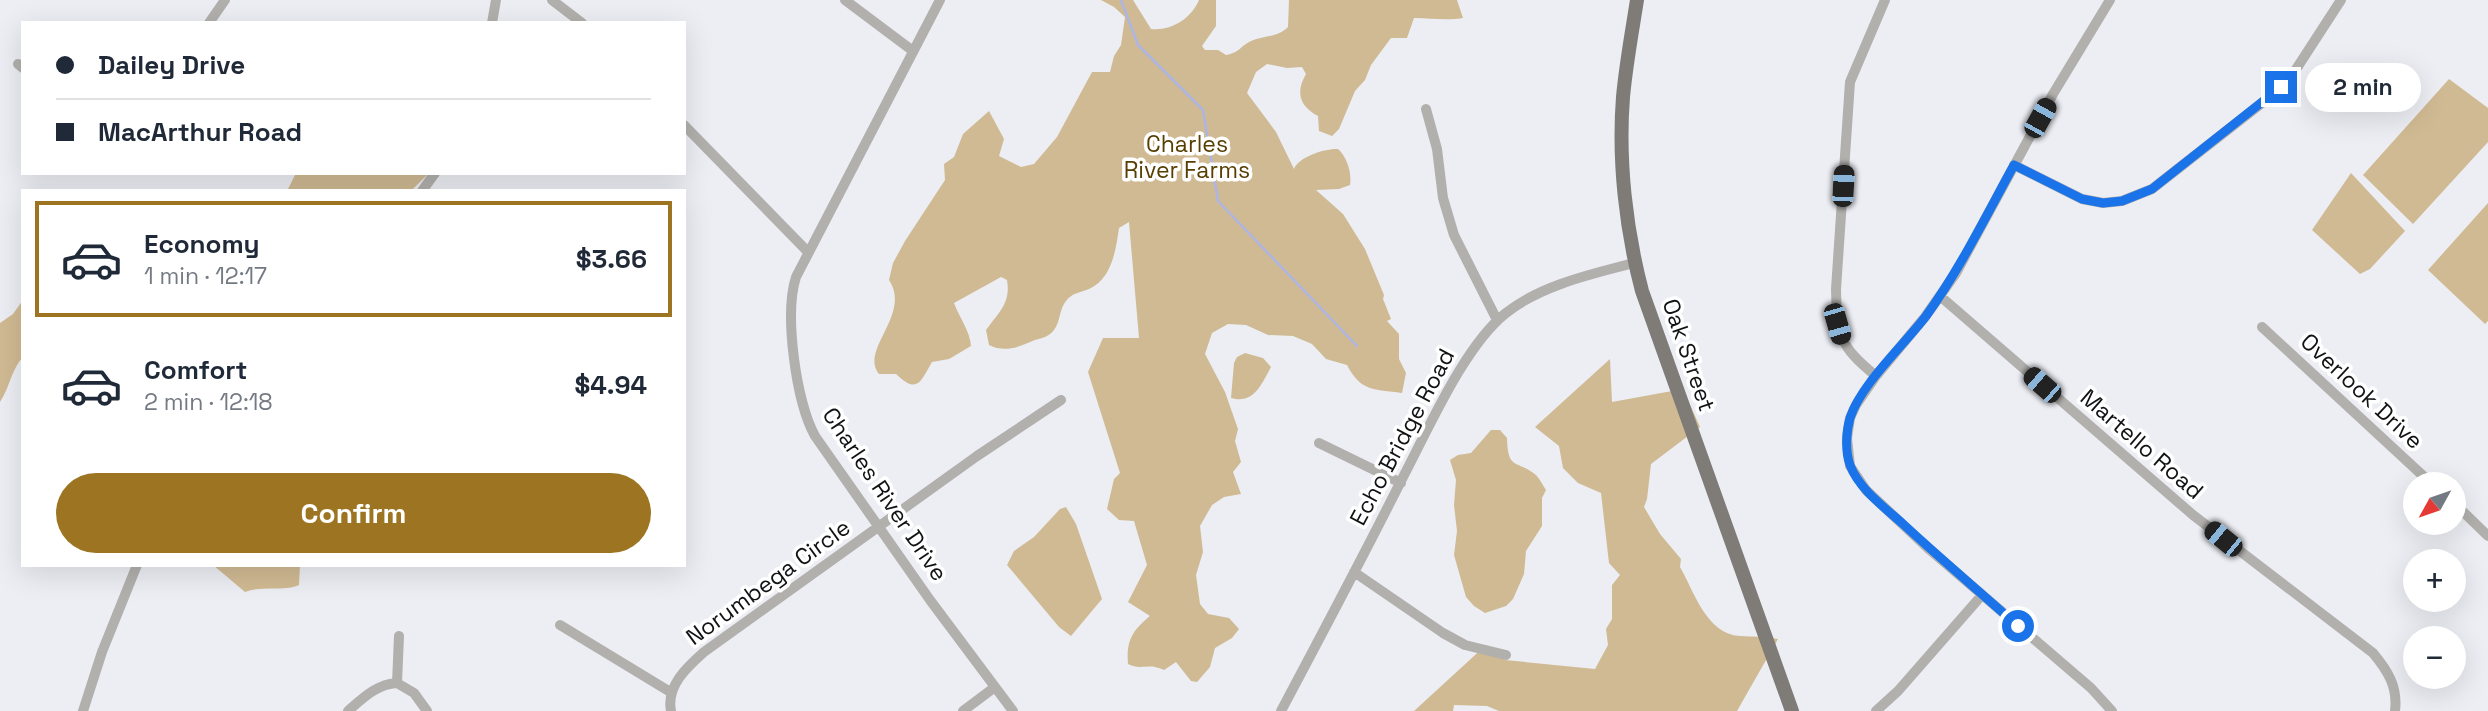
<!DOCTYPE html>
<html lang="en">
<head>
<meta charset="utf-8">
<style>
	body { margin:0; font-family:"Space Grotesk",sans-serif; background:#f2f2f3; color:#1f2937; height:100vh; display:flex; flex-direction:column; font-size:26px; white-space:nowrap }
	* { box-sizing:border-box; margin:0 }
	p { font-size:23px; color:#747a83 }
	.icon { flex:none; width:38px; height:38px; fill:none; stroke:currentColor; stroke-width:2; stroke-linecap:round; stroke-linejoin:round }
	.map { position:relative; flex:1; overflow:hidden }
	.drawer { position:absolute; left:21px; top:189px; width:665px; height:378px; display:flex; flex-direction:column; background:#fff; border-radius:0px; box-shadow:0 7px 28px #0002 }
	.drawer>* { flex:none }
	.guide { position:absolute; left:21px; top:21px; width:665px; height:154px; border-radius:0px; box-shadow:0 7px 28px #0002; display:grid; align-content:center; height:154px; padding:0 35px; background:#fff }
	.needle { width:46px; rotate:230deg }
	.fabs { position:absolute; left:2403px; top:472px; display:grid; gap:14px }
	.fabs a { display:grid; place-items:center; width:63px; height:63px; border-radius:50%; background:#fff; box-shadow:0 7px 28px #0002; font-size:35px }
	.end { position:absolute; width:32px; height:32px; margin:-16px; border:9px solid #1a73e8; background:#fff; box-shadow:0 0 0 4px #fff }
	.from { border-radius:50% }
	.bubble { position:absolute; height:49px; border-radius:24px; background:#fff; box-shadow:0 7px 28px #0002; font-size:23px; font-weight:800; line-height:49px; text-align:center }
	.car { position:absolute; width:21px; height:42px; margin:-21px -10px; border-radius:9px; box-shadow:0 0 5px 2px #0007; background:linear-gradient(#222 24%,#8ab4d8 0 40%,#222 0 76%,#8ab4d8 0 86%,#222 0) }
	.guide b { display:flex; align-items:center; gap:24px; height:66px; font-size:26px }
	.guide b+b { border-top:2px solid #e0e1e3 }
	.guide i { width:18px; height:18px; background:#1f2937 }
	ul { padding:12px 0 0; list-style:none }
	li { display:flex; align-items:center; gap:21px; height:116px; margin:0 14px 10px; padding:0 21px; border:4px solid transparent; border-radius:0px }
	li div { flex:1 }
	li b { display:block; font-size:26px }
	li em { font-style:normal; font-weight:800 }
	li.on { border-color:#9d7522 }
	li>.icon { width:63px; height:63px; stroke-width:1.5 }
	.button { display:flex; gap:14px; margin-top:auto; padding:14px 35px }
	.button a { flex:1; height:80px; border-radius:42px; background:#9d7522; color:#fff; font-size:28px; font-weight:800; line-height:80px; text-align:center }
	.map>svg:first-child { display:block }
	.green { fill:#d0ba93 }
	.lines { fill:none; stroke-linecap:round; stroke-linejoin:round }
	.stream { stroke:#adb5e5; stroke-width:2.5 }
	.minor { stroke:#b2b0ad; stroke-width:10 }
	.major { stroke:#7f7c77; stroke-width:14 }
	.route { stroke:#1a73e8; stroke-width:9 }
	.labels { text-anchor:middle; stroke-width:7; stroke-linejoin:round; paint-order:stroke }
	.park-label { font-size:23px; fill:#573d00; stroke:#fff }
	.street-label { font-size:23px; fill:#111214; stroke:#fff }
</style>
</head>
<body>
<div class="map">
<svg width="2488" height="711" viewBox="0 0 2488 711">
	<rect width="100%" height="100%" fill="#eceef4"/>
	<!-- green -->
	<path class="green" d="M1101 0H1133L1151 29C1171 31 1191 19 1199 0H1216V26L1202 46 1205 50H1218L1226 55C1241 52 1240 46 1251 41 1264 35 1277 38 1288 27L1289 0H1457L1463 18C1445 21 1432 18 1414 18L1407 38H1391L1371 65 1365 80 1355 91 1339 129 1332 136 1319 131 1318 116C1300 106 1295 93 1306 74L1302 67 1287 68 1267 64 1256 72 1247 93 1276 132 1294 169C1298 157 1326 148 1338 149 1347 157 1352 173 1350 185L1339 189 1316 190 1343 214 1365 249 1384 295 1383 299 1391 319 1387 321 1399 334V359L1406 373 1402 393C1374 389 1361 392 1347 365L1326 359 1312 344 1293 336 1268 335 1246 325 1228 324 1212 333 1205 354 1225 392 1238 429 1235 441 1241 462 1233 472 1241 494 1224 497 1212 505 1200 526 1203 552 1196 575 1200 604 1208 614 1229 618 1239 629 1232 638 1215 648 1210 667 1197 682 1191 681 1176 662 1164 670C1147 662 1142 671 1128 664 1126 640 1133 630 1150 616L1128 602 1147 565 1134 521 1119 520 1107 509 1114 479 1120 473 1088 372 1103 338H1139L1129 222 1119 228C1116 249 1112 279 1089 289 1080 293 1073 292 1066 301 1058 311 1061 326 1050 334 1047 337 1039 339 1035 340 1019 347 1005 353 989 345L986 330C999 312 1011 303 1007 280L1001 277 954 303C959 317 970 331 971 346L949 359 932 362C920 383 917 394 896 374H879C859 350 912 314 889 280L893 263 905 241 945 180 944 164 954 157 963 134 989 111 1004 139 999 156 1021 167 1034 164 1057 137 1092 72H1110L1114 56 1121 45 1125 17 1114 7Z
		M2449 79 2488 108V142L2413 224 2363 175Z
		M296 173H429L411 191H287Z
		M2351 173 2405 231 2370 269 2360 274 2312 230Z
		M2488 203V321L2485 324 2428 270Z
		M23 300V357C11 370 10 387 0 402V323L13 314Z
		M1245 353 1263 358 1271 367C1262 383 1254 405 1231 398L1234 363 1237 357Z
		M1610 359 1612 402 1683 389 1700 427 1651 464 1647 499 1644 507 1660 534 1681 559 1680 567C1694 591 1706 634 1740 636 1754 637 1762 636 1778 639L1737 711H1499L1487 706 1454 705 1453 711H1414L1486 645 1505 660 1595 669 1608 645 1606 629 1612 619V585L1620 575 1609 563 1601 493 1578 483 1563 468 1559 446 1535 427Z
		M1491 430H1500L1507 438C1508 471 1516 459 1536 475 1540 479 1543 486 1546 490L1542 498V526L1526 551 1524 574 1513 599 1506 606 1485 613 1474 606 1466 597 1454 555 1457 531 1454 505 1456 480 1450 460 1458 455 1471 453Z
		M1066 507 1076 524 1102 599 1071 636 1059 627 1007 565 1014 551 1034 537 1060 509Z
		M213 565H300L299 585C283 592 264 585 245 592Z"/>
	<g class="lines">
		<!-- stream -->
		<path class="stream" d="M1121 0 1138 45 1203 110 1218 201 1357 346"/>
		<!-- minor -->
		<path class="minor" d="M552 0 582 23
			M845 0 913 51
			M940 0 796 277C784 314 796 402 815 436L930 600 1013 711
			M2110 0 2053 94 1956 273 1925 317 1876 376 1856 405 1850 418 1847 438 1850 466 1866 490 1930 550 2091 688 2112 711
			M209 23 225 0
			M492 23 496 0
			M18 64 23 68
			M1426 109 1437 149 1443 198 1454 235 1497 320
			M684 125 808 252
			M2014 165 2082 199 2103 203 2122 201 2152 189 2262 103 2291 77 2341 0
			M422 191 435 173
			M1940 296 2193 515 2373 653C2388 671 2398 687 2395 711
			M2262 327 2433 485
			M1876 376C1839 346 1837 335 1836 289L1850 82 1885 0
			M1319 443 1401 483
			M2454 503 2488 536
			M1354 572 1443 633 1465 645 1506 655
			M560 625 672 693
			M399 636 397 683 414 693 427 711
			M83 711 102 652 137 565
			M348 711C363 698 377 684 397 683
			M671 711C666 686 687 667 704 652L977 456 1061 400
			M963 711 995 687
			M1281 711C1322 634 1363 557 1402 479 1428 430 1464 346 1506 313 1541 285 1592 274 1634 263
			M1876 711 1898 691 1982 595"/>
		<!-- major -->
		<path class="major" d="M1637 0C1632 32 1626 64 1623 97 1618 161 1626 230 1642 291L1792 711"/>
	</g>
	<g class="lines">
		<!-- route -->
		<path class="route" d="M2018 626C1980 592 1941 559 1903 524 1884 507 1859 489 1850 465 1845 451 1846 432 1850 418 1861 384 1904 345 1926 316 1960 269 1986 216 2014 165L2082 199 2103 203 2122 201 2152 189 2281 87"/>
	</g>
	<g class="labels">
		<!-- park labels -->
		<g class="park-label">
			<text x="1187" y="152">Charles<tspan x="1187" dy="26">River Farms</tspan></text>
		</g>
		<!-- street labels -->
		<g class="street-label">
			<text transform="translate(1689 355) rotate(71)" y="8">Oak Street</text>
			<text transform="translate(2362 391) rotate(43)" y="8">Overlook Drive</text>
			<text transform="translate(1402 437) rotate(-62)" y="8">Echo Bridge Road</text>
			<text transform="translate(2142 444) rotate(41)" y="8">Martello Road</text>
			<text transform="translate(885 494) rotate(56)" y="8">Charles River Drive</text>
			<text transform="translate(768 582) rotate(-36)" y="8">Norumbega Circle</text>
		</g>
	</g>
</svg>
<div class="fabs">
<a><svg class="needle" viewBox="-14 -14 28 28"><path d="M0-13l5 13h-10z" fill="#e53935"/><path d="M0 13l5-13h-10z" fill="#747a83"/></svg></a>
<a>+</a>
<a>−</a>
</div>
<i class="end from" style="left:2018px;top:626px"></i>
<i class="end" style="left:2281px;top:87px"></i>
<div class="bubble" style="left:2305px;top:63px;width:116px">2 min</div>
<i class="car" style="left:2040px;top:118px;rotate:29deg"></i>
<i class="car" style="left:1843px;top:186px;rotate:3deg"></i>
<i class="car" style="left:1837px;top:324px;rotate:164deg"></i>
<i class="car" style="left:2042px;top:385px;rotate:311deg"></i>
<i class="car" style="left:2223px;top:539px;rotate:309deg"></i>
<div class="guide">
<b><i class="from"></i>Dailey Drive</b>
<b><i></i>MacArthur Road</b>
</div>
<section class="drawer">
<ul>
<li class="on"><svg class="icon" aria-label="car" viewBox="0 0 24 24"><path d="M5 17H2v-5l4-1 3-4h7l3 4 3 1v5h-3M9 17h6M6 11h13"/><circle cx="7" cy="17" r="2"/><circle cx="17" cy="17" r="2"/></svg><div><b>Economy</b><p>1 min · 12:17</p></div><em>$3.66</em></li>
<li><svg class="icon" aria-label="car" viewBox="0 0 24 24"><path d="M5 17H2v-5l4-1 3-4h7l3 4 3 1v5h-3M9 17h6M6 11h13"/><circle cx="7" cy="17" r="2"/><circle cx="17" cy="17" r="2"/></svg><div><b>Comfort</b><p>2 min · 12:18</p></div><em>$4.94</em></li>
</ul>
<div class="button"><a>Confirm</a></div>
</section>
</div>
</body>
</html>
